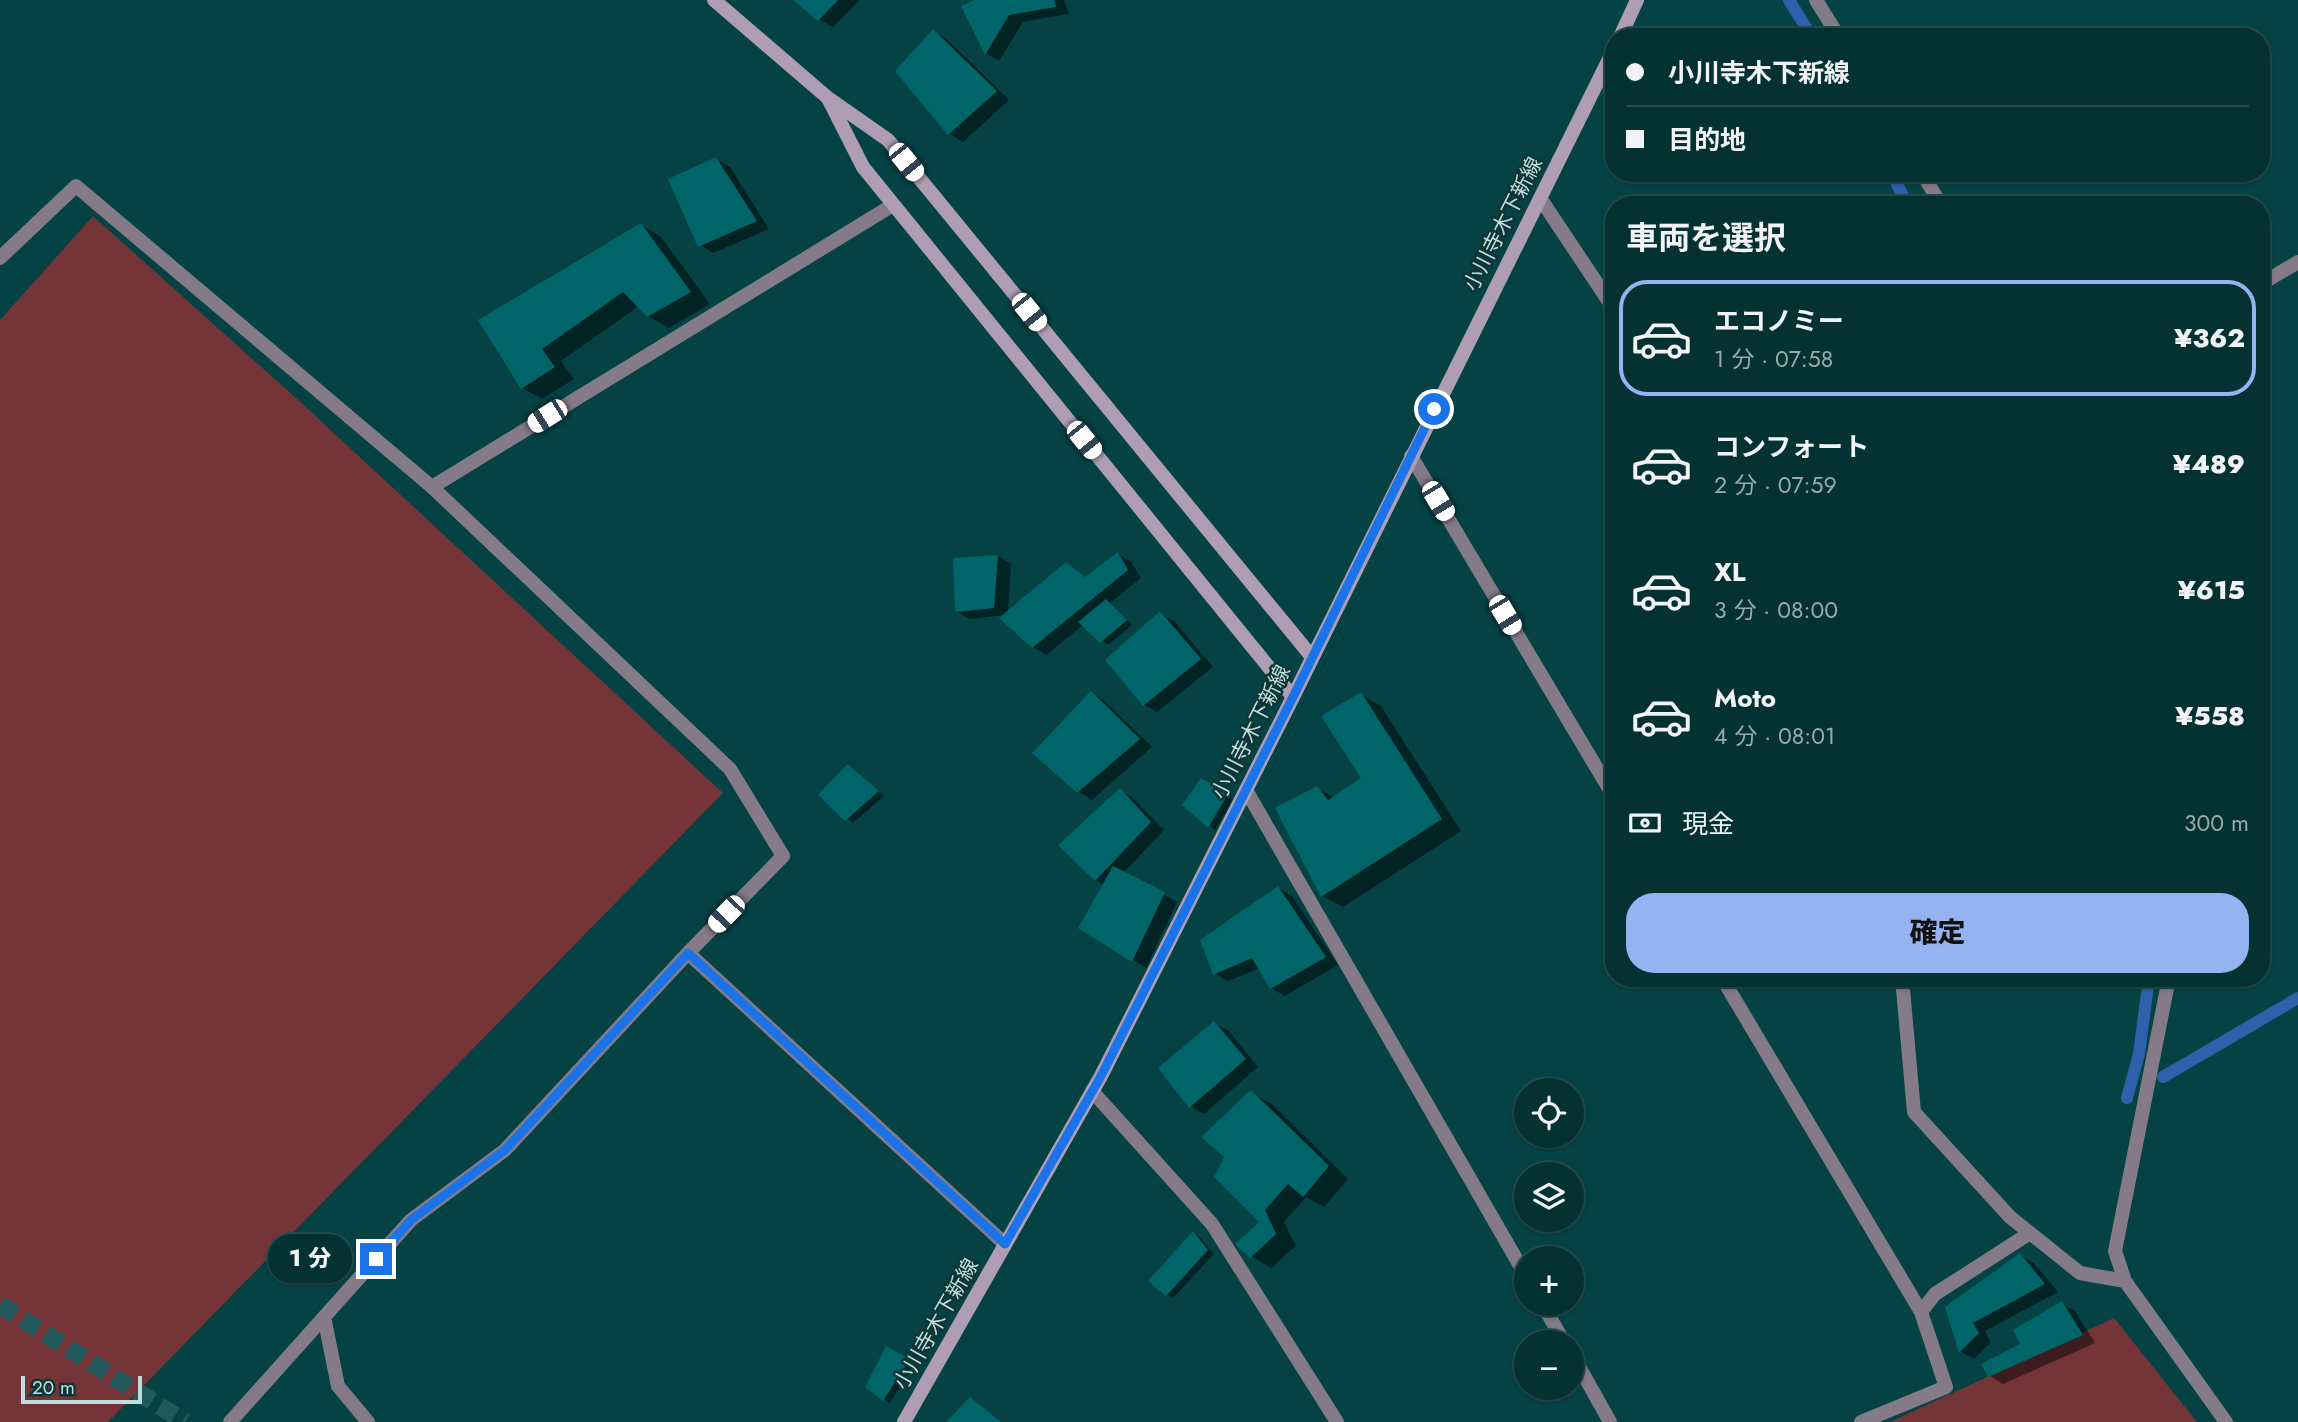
<!DOCTYPE html>
<html lang="ja">
<head>
<meta charset="utf-8">
<style>
	body { margin:0; font-family:Jost,"Noto Sans JP",sans-serif; background:#123e3f; color:#f1f3f6; height:100vh; display:flex; flex-direction:column; font-size:26px; white-space:nowrap }
	* { box-sizing:border-box; margin:0 }
	p { font-size:23px; color:#97aaac }
	.icon { flex:none; width:38px; height:38px; fill:none; stroke:currentColor; stroke-width:2; stroke-linecap:round; stroke-linejoin:round }
	.map { position:relative; flex:1; overflow:hidden }
	.details { position:absolute; left:1605px; top:196px; width:665px; height:791px; display:flex; flex-direction:column; background:#043233; border-radius:28px; box-shadow:0 2px 5px #0004,0 0 0 2px #254d4e }
	.details>* { flex:none }
	.top-card { position:absolute; left:1605px; top:28px; width:665px; height:154px; border-radius:28px; box-shadow:0 2px 5px #0004,0 0 0 2px #254d4e; display:grid; align-content:center; height:154px; padding:0 21px; background:#043233 }
	.tools { position:absolute; left:1514px; top:1078px; display:grid; gap:14px }
	.tools a { display:grid; place-items:center; width:70px; height:70px; border-radius:50%; background:#043233; box-shadow:0 2px 5px #0004,0 0 0 2px #254d4e; font-size:35px }
	.scale { position:absolute; left:21px; bottom:18px; width:121px; box-sizing:border-box; padding-left:7px; border:4px solid #c1dcdc; border-top:0; font-size:19px; line-height:24px; white-space:nowrap; color:#c1dcdc; -webkit-text-stroke:5px #0c3637; paint-order:stroke }
	.end { position:absolute; width:32px; height:32px; margin:-16px; border:9px solid #1a73e8; background:#fff; box-shadow:0 0 0 4px #fff }
	.from { border-radius:50% }
	.bubble { position:absolute; height:49px; border-radius:24px; background:#043233; box-shadow:0 2px 5px #0004,0 0 0 2px #254d4e; font-size:23px; font-weight:800; line-height:49px; text-align:center }
	.car { position:absolute; width:21px; height:42px; margin:-21px -10px; border-radius:9px; box-shadow:0 0 5px 2px #0007; background:linear-gradient(#fff 24%,#345 0 40%,#fff 0 76%,#345 0 86%,#fff 0) }
	.top-card b { display:flex; align-items:center; gap:24px; height:66px; font-size:26px }
	.top-card b+b { border-top:2px solid #254d4e }
	.top-card i { width:18px; height:18px; background:#f1f3f6 }
	ul { padding:0; list-style:none }
	li { display:flex; align-items:center; gap:21px; height:116px; margin:0 14px 10px; padding:0 7px; border:4px solid transparent; border-radius:28px }
	li div { flex:1 }
	li b { display:block; font-size:26px }
	li em { font-style:normal; font-weight:800 }
	li.on { border-color:#95b2f1 }
	li>.icon { width:63px; height:63px; stroke-width:1.5 }
	h2 { padding:0 21px; font-size:32px; line-height:84px }
	.pay { display:flex; align-items:center; gap:18px; height:77px; padding:0 21px; font-size:26px }
	.pay p { margin-inline-start:auto }
	.primary-button { display:flex; gap:14px; margin-top:auto; padding:14px 21px }
	.primary-button a { flex:1; height:80px; border-radius:28px; background:#95b2f1; color:#111; font-size:28px; font-weight:800; line-height:80px; text-align:center }
	.map>svg:first-child { display:block }
	.green { fill:#743438 }
	.shadow { fill:#0007 }
	.lines { fill:none; stroke-linecap:round; stroke-linejoin:round }
	.stream { stroke:#2d61ab; stroke-width:12 }
	.building { fill:#006568 }
	.primary-tunnel { stroke:#21595b; stroke-width:18; stroke-dasharray:18 9; stroke-linecap:butt }
	.street { stroke:#847a88; stroke-width:14 }
	.secondary { stroke:#af9db4; stroke-width:14 }
	.route { stroke:#1a73e8; stroke-width:9 }
	.labels { text-anchor:middle; stroke-width:5; stroke-linejoin:round; paint-order:stroke }
	.street-label { font-size:21px; fill:#c1dcdc; stroke:#0c3637 }
</style>
</head>
<body>
<div class="map">
<svg width="2298" height="1422" viewBox="0 0 2298 1422">
	<rect width="100%" height="100%" fill="#054244"/>
	<!-- green -->
	<path class="green" d="M93 216 297 399 723 793 108 1422H0V320Z
		M2114 1318 2197 1422H1890Z"/>
	<!-- shadow -->
	<path class="shadow" d="M796 0H859L833 27 819 20Z
		M979 0H1064L1069 14 1023 22 999 61 987 54 963 7Z
		M934 31 947 39 1009 100 963 142 949 134 898 71Z
		M716 159 730 167 769 229 713 253 700 245Z
		M641 225 661 237 710 304 669 328 648 316 639 306 561 361 574 379 542 399 522 388 480 321Z
		M1118 554 1131 562 1141 578 1110 603 1132 625 1108 645 1083 625 1046 655 1033 647 1005 615 970 619 956 611 998 556 1011 564 1008 613 1067 565 1087 578Z
		M1161 614 1174 621 1213 667 1157 712 1144 705Z
		M1092 693 1105 701 1152 747 1092 800 1079 792 1034 753Z
		M1361 694 1381 706 1461 831 1343 907 1322 896 1317 788 1335 798 1363 779Z
		M848 766 884 796 853 823 820 795Z
		M1201 781 1233 799 1215 830 1184 805Z
		M1120 790 1133 798 1164 830 1123 873 1177 902 1146 968 1080 927 1104 885 1096 880Z
		M1279 888 1292 896 1338 965 1285 996 1271 988 1260 968 1228 981 1214 973Z
		M1214 1023 1228 1030 1258 1067 1204 1114 1190 1106Z
		M1251 1092 1272 1104 1348 1179 1324 1207 1306 1197 1284 1222 1296 1246 1271 1268 1251 1256 1262 1222Z
		M1194 1233 1200 1237 1214 1254 1173 1298 1167 1295Z
		M2020 1255 2034 1263 2058 1292 1985 1331 1991 1342 1974 1359 1961 1352 1947 1308Z
		M2062 1303 2075 1311 2095 1343 2003 1384 1990 1376Z
		M887 1348 915 1364 890 1403 867 1387Z"/>
	<g class="lines">
		<!-- stream -->
		<path class="stream" d="M1789 0 1812 37
			M1891 173 1908 205
			M2163 1077 2298 998
			M2127 1098 2139 1054 2149 978"/>
	</g>
	<!-- building -->
	<path class="building" d="M793 0H838L818 21Z
		M975 0H1054L1056 7 1009 15 985 55 961 6Z
		M933 29 997 91 948 135 895 71Z
		M716 157 757 221 698 247 668 179Z
		M641 223 691 292 647 317 623 292 542 349 555 367 521 389 478 320Z
		M1118 552 1128 570 1032 648 999 618 1066 562 1085 577Z
		M998 555 994 608 955 612 953 558Z
		M1106 599 1127 620 1100 643 1078 622Z
		M1160 611 1201 659 1143 706 1105 660Z
		M1091 691 1140 739 1077 793 1032 753Z
		M1361 692 1442 819 1321 897 1275 808 1317 786 1328 800 1361 778 1321 716Z
		M847 764 879 791 845 821 818 795Z
		M1201 778 1228 794 1208 828 1182 805Z
		M1120 788 1151 822 1095 881 1058 845Z
		M1113 866 1165 892 1132 962 1078 928Z
		M1278 886 1326 957 1270 989 1252 958 1213 975 1200 940Z
		M1214 1021 1246 1059 1189 1108 1158 1068Z
		M1251 1090 1329 1166 1303 1197 1288 1184 1265 1210 1276 1234 1250 1258 1235 1244 1259 1222 1214 1177 1224 1157 1201 1137Z
		M1193 1231 1208 1250 1166 1296 1148 1281Z
		M2020 1253 2045 1284 1973 1323 1979 1333 1959 1353 1945 1307Z
		M2062 1301 2083 1335 1988 1377 1981 1364 2020 1344 2013 1330Z
		M886 1346 910 1359 883 1401 865 1387Z
		M970 1397 1001 1422H946Z"/>
	<g class="lines">
		<!-- primary-tunnel -->
		<path class="primary-tunnel" d="M0 1305 185 1422"/>
		<!-- street -->
		<path class="street" d="M1816 0 1839 37
			M1922 173 1941 205
			M1540 198 1614 309
			M0 258 76 186 432 487 730 769 783 856 688 953
			M2261 284 2298 262
			M1411 456 1614 797
			M432 487 893 205
			M1246 790 1526 1276
			M1722 978 1921 1312 1946 1387 1861 1422
			M1902 978 1914 1112 2010 1217 2080 1273 2125 1281
			M2169 978 2115 1251 2125 1281 2226 1422
			M1092 1091 1212 1224 1337 1422
			M1542 1304 1564 1342
			M1921 1312 1935 1294 2030 1233
			M324 1317 338 1386 368 1422
			M1572 1354 1610 1422
			M230 1422 411 1220 505 1150 688 953 1005 1244"/>
		<!-- secondary -->
		<path class="secondary" d="M714 0 828 98 888 140 1312 657
			M1620 37 1637 0
			M829 100 863 167 1293 697
			M904 1422 1101 1076 1293 697 1614 49"/>
	</g>
	<g class="lines">
		<!-- route -->
		<path class="route" d="M376 1259 411 1220 505 1150 688 953 1005 1244 1101 1076 1293 697 1434 409"/>
	</g>
	<g class="labels">
		<!-- street labels -->
		<g class="street-label">
			<text transform="translate(1503 224) rotate(-63)" y="7">小川寺木下新線</text>
			<text transform="translate(1251 732) rotate(-63)" y="7">小川寺木下新線</text>
			<text transform="translate(936 1324) rotate(-60)" y="7">小川寺木下新線</text>
		</g>
	</g>
</svg>
<div class="tools">
<a><svg class="icon" aria-label="locate" viewBox="0 0 24 24"><circle cx="12" cy="12" r="6"/><path d="M12 2v4M12 18v4M2 12h4M18 12h4"/></svg></a>
<a><svg class="icon" aria-label="layers" viewBox="0 0 24 24"><path d="M12 4l9 5-9 5-9-5zM3 14l9 5 9-5"/></svg></a>
<a>+</a>
<a>−</a>
</div>
<div class="scale">20 m</div>
<i class="end from" style="left:1434px;top:409px"></i>
<i class="end" style="left:376px;top:1259px"></i>
<div class="bubble" style="left:268px;top:1234px;width:84px">1 分</div>
<i class="car" style="left:906px;top:162px;rotate:141deg"></i>
<i class="car" style="left:1029px;top:312px;rotate:141deg"></i>
<i class="car" style="left:547px;top:416px;rotate:238deg"></i>
<i class="car" style="left:1084px;top:440px;rotate:141deg"></i>
<i class="car" style="left:1438px;top:501px;rotate:149deg"></i>
<i class="car" style="left:1505px;top:615px;rotate:149deg"></i>
<i class="car" style="left:726px;top:914px;rotate:224deg"></i>
<div class="top-card">
<b><i class="from"></i>小川寺木下新線</b>
<b><i></i>目的地</b>
</div>
<section class="details">
<h2>車両を選択</h2>
<ul>
<li class="on"><svg class="icon" aria-label="car" viewBox="0 0 24 24"><path d="M5 17H2v-5l4-1 3-4h7l3 4 3 1v5h-3M9 17h6M6 11h13"/><circle cx="7" cy="17" r="2"/><circle cx="17" cy="17" r="2"/></svg><div><b>エコノミー</b><p>1 分 · 07:58</p></div><em>¥362</em></li>
<li><svg class="icon" aria-label="car" viewBox="0 0 24 24"><path d="M5 17H2v-5l4-1 3-4h7l3 4 3 1v5h-3M9 17h6M6 11h13"/><circle cx="7" cy="17" r="2"/><circle cx="17" cy="17" r="2"/></svg><div><b>コンフォート</b><p>2 分 · 07:59</p></div><em>¥489</em></li>
<li><svg class="icon" aria-label="car" viewBox="0 0 24 24"><path d="M5 17H2v-5l4-1 3-4h7l3 4 3 1v5h-3M9 17h6M6 11h13"/><circle cx="7" cy="17" r="2"/><circle cx="17" cy="17" r="2"/></svg><div><b>XL</b><p>3 分 · 08:00</p></div><em>¥615</em></li>
<li><svg class="icon" aria-label="car" viewBox="0 0 24 24"><path d="M5 17H2v-5l4-1 3-4h7l3 4 3 1v5h-3M9 17h6M6 11h13"/><circle cx="7" cy="17" r="2"/><circle cx="17" cy="17" r="2"/></svg><div><b>Moto</b><p>4 分 · 08:01</p></div><em>¥558</em></li>
</ul>
<div class="pay"><svg class="icon" aria-label="cash" viewBox="0 0 24 24"><path d="M3 7h18v10H3z"/><circle cx="12" cy="12" r="2"/></svg>現金<p>300 m</p></div>
<div class="primary-button"><a>確定</a></div>
</section>
</div>
</body>
</html>
